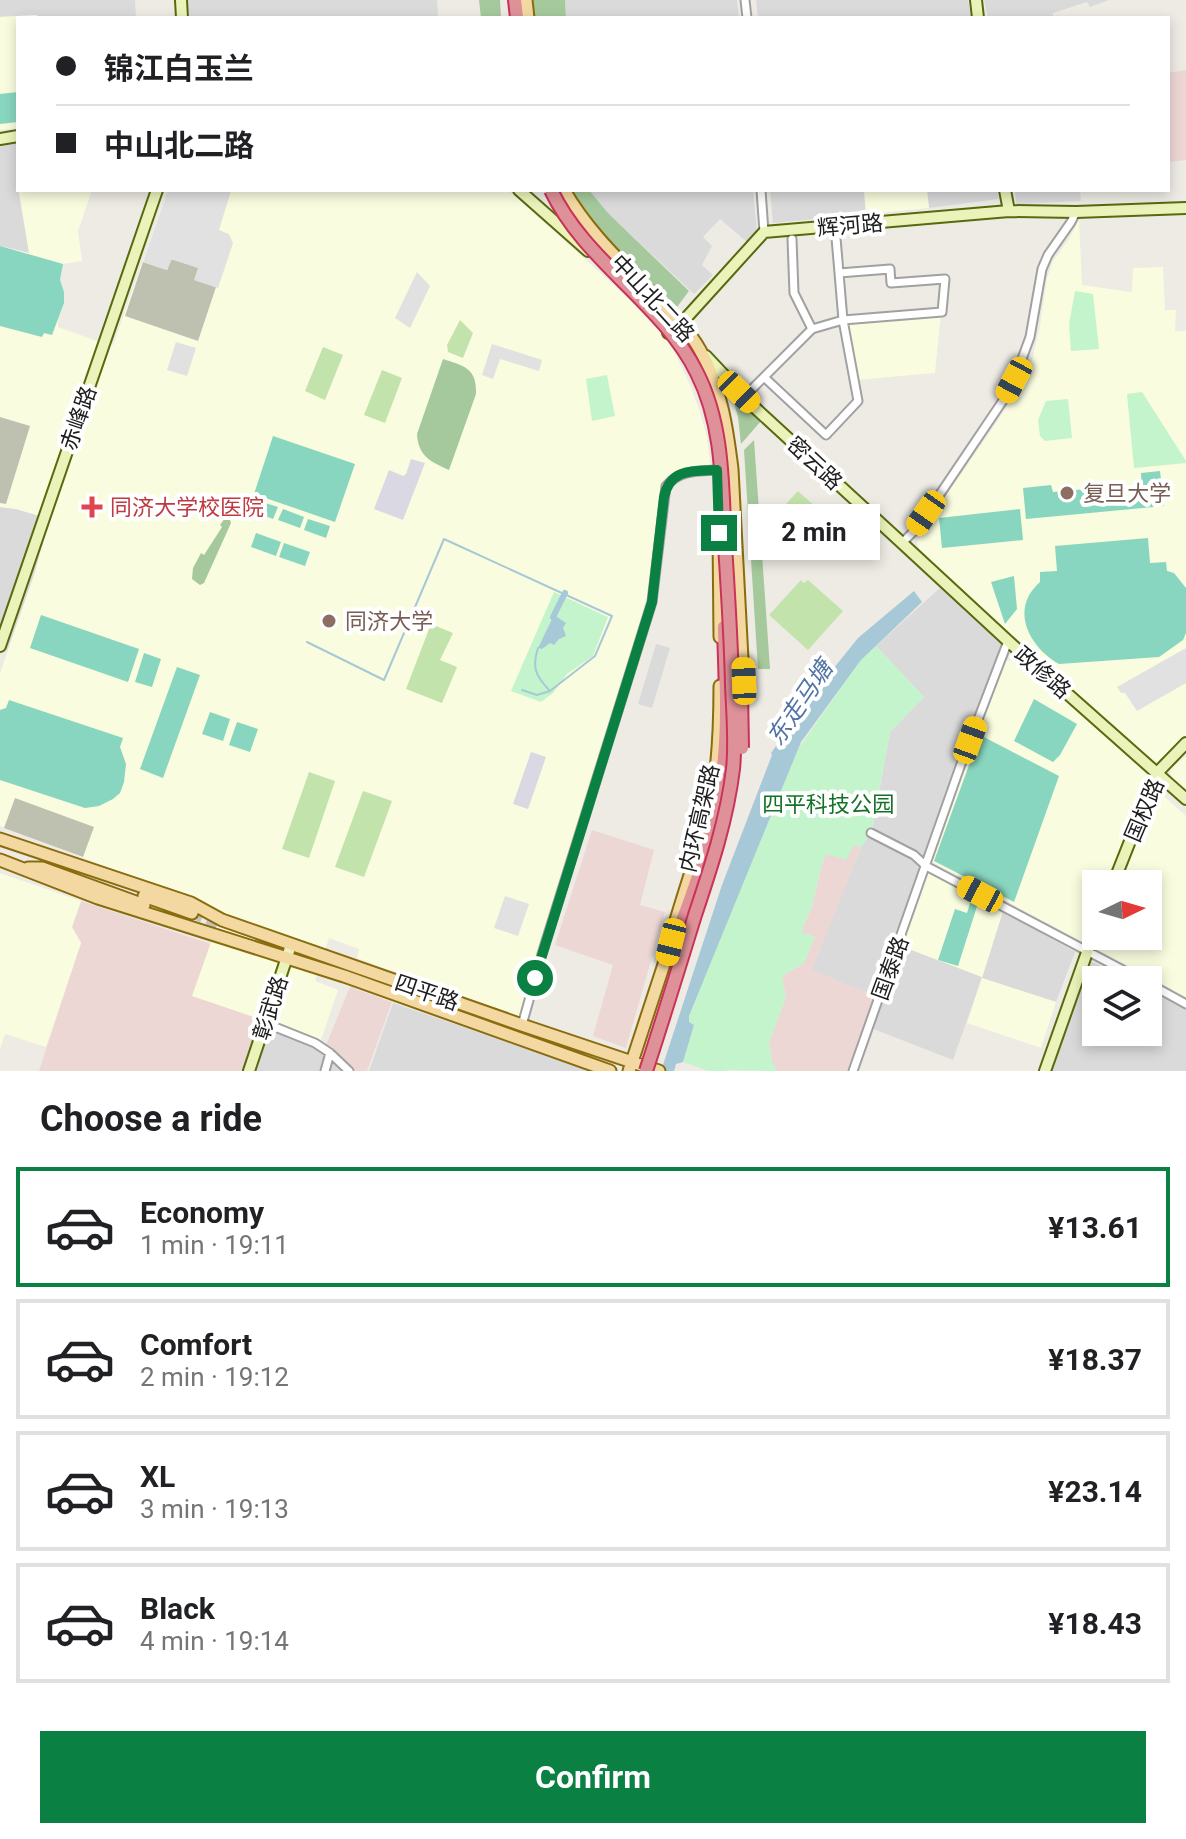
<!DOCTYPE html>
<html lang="en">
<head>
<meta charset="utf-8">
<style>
	body { margin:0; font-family:Roboto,"Noto Sans SC",sans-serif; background:#f6f6f6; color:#202124; height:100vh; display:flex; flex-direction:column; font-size:30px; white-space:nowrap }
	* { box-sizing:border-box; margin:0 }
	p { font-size:26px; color:#757577 }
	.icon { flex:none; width:44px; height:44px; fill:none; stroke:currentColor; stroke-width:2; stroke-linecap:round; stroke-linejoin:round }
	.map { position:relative; height:1071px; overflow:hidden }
	.sheet { display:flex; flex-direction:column; background:#fff; flex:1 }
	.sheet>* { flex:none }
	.banner { position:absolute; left:16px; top:16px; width:1154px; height:176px; border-radius:0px; box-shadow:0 4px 12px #0003; display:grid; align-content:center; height:176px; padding:0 40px; background:#fff }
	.needle { width:52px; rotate:85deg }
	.buttons { position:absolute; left:1082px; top:870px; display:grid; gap:16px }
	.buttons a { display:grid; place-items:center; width:80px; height:80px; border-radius:0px; background:#fff; box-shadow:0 4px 12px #0003; font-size:40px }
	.end { position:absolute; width:36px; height:36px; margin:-18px; border:10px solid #0b8043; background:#fff; box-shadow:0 0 0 4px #fff }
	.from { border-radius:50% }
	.bubble { position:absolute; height:56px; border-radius:0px; background:#fff; box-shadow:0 4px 12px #0003; font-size:26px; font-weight:700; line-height:56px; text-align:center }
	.car { position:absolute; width:24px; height:48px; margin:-24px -12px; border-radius:10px; box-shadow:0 0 6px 2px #0007; background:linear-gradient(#f5c518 24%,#345 0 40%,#f5c518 0 76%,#345 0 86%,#f5c518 0) }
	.banner b { display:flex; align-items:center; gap:28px; height:76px; font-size:30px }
	.banner b+b { border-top:2px solid #e0e0e0 }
	.banner i { width:20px; height:20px; background:#202124 }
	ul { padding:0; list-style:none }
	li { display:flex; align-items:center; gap:24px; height:120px; margin:0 16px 12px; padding:0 24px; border:4px solid #e0e0e0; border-radius:0px }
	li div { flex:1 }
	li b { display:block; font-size:30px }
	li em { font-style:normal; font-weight:700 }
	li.active { border-color:#0b8043 }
	li>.icon { width:72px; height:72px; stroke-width:1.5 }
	h2 { padding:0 40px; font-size:36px; line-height:96px }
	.action { display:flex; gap:16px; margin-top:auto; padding:16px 40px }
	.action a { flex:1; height:92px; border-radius:0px; background:#0b8043; color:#fff; font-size:32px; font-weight:700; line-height:92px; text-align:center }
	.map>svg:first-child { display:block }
	.residential { fill:#dbdada }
	.commercial { fill:#edd7d4 }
	.education { fill:#f9fcde }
	.construction { fill:#bfc1b0 }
	.grass { fill:#c3e3ad }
	.forest { fill:#a5c99c }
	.park { fill:#c4f4cc }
	.pitch { fill:#88d6bf }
	.parking { fill:#e1e1e1 }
	.plaza { fill:#d9d8e3 }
	.water { fill:#a7c8d7 }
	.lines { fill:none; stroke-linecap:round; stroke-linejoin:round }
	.stream { stroke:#a7c8d7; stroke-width:2 }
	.canal { stroke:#a7c8d7; stroke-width:6 }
	.primary-tunnel { stroke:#c3c2bc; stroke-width:11; stroke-dasharray:11 5.5; stroke-linecap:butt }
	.street-casing { stroke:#a1a1a1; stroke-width:11 }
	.secondary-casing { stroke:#576a0e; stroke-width:14 }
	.primary-casing { stroke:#896c0d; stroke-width:15 }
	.highway-casing { stroke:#c93358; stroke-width:16 }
	.street { stroke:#fff; stroke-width:7 }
	.secondary { stroke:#ebf3bb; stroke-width:10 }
	.primary { stroke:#f3d8a2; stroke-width:11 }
	.highway { stroke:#de9198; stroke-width:12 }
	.highway-bridge-casing { stroke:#c93358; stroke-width:16; stroke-linecap:butt }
	.highway-bridge { stroke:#de9198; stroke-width:12 }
	.route { stroke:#0b8043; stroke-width:10 }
	.education-dot { fill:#8d6e63; stroke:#fff; stroke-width:3 }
	.health-dot { fill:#e0444e; stroke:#fff; stroke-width:3 }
	.labels { text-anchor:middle; stroke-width:8; stroke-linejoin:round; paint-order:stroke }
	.street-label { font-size:22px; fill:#1d1d1d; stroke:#fff }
	.education-label { font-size:22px; fill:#785e54; stroke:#fff; text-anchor:start }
	.health-label { font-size:22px; fill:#be3a42; stroke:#fff; text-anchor:start }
	.park-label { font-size:22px; fill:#157125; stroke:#fff }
	.water-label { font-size:24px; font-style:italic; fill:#5273a4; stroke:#fff }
</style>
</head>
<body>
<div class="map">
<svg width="1186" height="1071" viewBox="0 0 1186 1071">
	<rect width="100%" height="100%" fill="#edebe4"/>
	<!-- residential -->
	<path class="residential" d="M0 0H135L136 18H37L36 15 0 17Z
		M188 0H437L438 18H189Z
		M565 0H737L739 18H566Z
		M756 0H968L971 18H758Z
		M984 0H1109L1090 7 1087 2 1053 13V18H988Z
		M18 140V190L29 253 0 246V143Z
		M589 190H753L757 232 748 243 720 219 703 237 712 246 702 265 713 275 694 294 608 213Z
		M770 190H864L866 214 773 223Z
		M927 190H997L999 199 929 208Z
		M1015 190H1080L1081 201 1016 204Z
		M0 507 16 509 50 519 34 575 7 651 0 649Z
		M942 586 1003 641 975 713 925 860 918 853 872 831 890 732 924 697 876 646Z
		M656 644 670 648 652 708 638 704Z
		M869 836 896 847 921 868 876 996 811 971 861 847Z
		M1003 911 1075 952 1056 1002 982 978 953 1060 871 1028 901 946 982 977Z
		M1090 961 1130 980H1096V1032H1148V988L1186 1007V1071H1051Z
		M393 1003 519 1046 593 1071H369Z
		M268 1022 316 1041 352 1071H253Z"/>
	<!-- commercial -->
	<path class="commercial" d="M1186 70V160L1168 162V73Z
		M592 830 654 850 640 905 665 912 626 1048 593 1036 613 965 555 945Z
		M854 845 861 847 812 970 876 996 847 1071H777L772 1062 769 1042 786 997 782 976 804 963 815 937 801 932 812 906 823 860 827 854Z
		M81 901 277 966 242 1071H39L81 943 72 927Z
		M350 987 392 1002 367 1071H354L339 1055 326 1045Z"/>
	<!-- education -->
	<path class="education" d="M37 15V18H18V128L0 130V17Z
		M19 190H92L78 231 82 261 63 264 60 280 64 292V303L58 320V327L97 341 113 345 168 190H508L623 293 653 321 673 349 691 387 699 409 707 437 711 469 676 471 668 476 662 483 647 596 620 693 549 913 519 1019 357 958 359 949 329 938 315 981 338 990 321 1040 192 996 222 911 0 826V673L34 575 50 519 16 509 0 507V246L29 253Z
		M864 190H927L929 208 866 214Z
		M1079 220 1082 285 1132 292 1133 268 1163 267 1165 310H1176L1175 331H1186V735L1155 764 926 558 919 549 917 543 920 534 1024 382 1033 356 1040 326 1047 278 1053 261 1069 239Z
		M941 314 935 373 856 380 846 322Z
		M1017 659 1150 773 1107 884H1096V911L1083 942 932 862 1004 661Z
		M1186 756V792L1171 779 1170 769Z
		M1154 787 1186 816V997L1096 949 1101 936H1148V884H1119Z
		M928 870 1003 911 982 978 1056 1002 1041 1048 967 1023 982 977 901 946Z
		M0 873 81 901 72 927 81 943 46 1047 5 1034 0 1049Z"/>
	<!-- construction -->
	<path class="construction" d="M171 259 199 268 195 280 216 287 198 341 125 316 143 262 167 270Z
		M0 417 30 426 6 504 0 503Z
		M15 798 94 827 83 857 4 828Z"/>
	<!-- grass -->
	<path class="grass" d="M460 320 473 333 463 358 448 352 447 345Z
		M323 347 343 355 325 400 305 391Z
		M382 370 402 378 385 423 364 415Z
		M798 491 837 526 808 557 806 555 803 557 802 556 798 560 764 528Z
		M801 580 804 583 808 580 843 611 808 650 769 615Z
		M431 624 453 633 440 660 457 667 442 703 406 689Z
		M309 772 335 781 309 858 282 849Z
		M363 791 392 801 364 877 335 867Z"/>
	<!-- forest -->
	<path class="forest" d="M479 0H500L501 18H481Z
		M532 0H565L566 18H534Z
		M572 190H589L608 213 689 291 677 307C639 272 598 236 572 190Z
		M443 359C464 366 477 368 476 394L449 470C431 462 418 456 417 434Z
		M731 392 761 421 741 444 738 417Z
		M754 440 770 669H758L744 450Z
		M225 518 230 520 231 523 204 583 200 585 192 579 193 568 201 553 204 555 222 527 220 525Z"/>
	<!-- park -->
	<path class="park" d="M1075 291 1093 294 1099 349 1071 351 1069 324Z
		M607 375 615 416 592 421 586 379Z
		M1142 392 1186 461V463L1134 468 1127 394Z
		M1068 399 1072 438 1045 441 1040 436 1038 420 1046 401Z
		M554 592 608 617 593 656 567 674 553 693 541 702 511 691Z
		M876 646 924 697 890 732 871 833 861 847 854 845 846 860 827 854 823 860 812 906 801 932 815 937 804 963 782 976 786 997 769 1042 772 1062 777 1071 727 1070 726 1071H709L683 1062 694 1025 689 1022V1016L798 749 861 660Z"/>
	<!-- pitch -->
	<path class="pitch" d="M18 92V122L0 124V94Z
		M0 246 63 264 60 280 64 292V303L52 335 44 333 42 337 0 326Z
		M273 436 355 464 335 522 254 494Z
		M1160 471 1164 506 1026 519 1023 488 1051 485 1053 492 1119 486 1121 498 1142 496 1141 473Z
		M256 500 278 507 273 519 252 511Z
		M283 509 304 517 300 528 278 520Z
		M1020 509 1023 540 942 548 939 518Z
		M308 519 330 526 326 538 304 530Z
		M256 533 281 542 276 556 251 547Z
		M1148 538 1150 563 1166 562 1167 571 1174 573 1186 588V633L1183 640 1159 657 1059 664C1029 647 1009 609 1040 582V572L1057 571 1055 546Z
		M284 543 310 552 305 566 279 557Z
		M1014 576 1017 609 1005 624 991 582Z
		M41 615 139 649 128 682 30 648Z
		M144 653 161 659 152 687 135 682Z
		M177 667 200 675 163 778 140 769Z
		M1034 699 1077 724 1060 755 1053 762 1014 741Z
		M9 700 123 738 120 747 126 764 124 782 120 793 113 799 99 806 85 808 0 780V710L6 708Z
		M210 712 230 719 223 741 202 734Z
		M237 722 258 729 250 752 229 745Z
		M980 735 1059 776 1014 902 934 861Z
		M972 897 979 900 958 966 938 960 955 909 967 913Z"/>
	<!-- parking -->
	<path class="parking" d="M168 190 231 191 219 230 229 234 233 243 218 288 194 280 198 268 172 259 167 270 143 262Z
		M417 272 430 286 410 328 395 318Z
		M176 342 196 348 187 376 167 370Z
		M492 344 542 360 539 371 500 359 493 379 482 375Z
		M1186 648V683L1137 711 1125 693H1121L1117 687Z
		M505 896 529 904 518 936 494 928Z"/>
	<!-- plaza -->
	<path class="plaza" d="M411 459 425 463 403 520 374 509 389 470 403 476 406 474Z
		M531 752 546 757 528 809 513 804Z"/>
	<!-- water -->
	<path class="water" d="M914 591 922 602 861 660 801 742 689 1016V1022L694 1025 683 1062 676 1064 674 1071H661L722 885 772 755 771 753 821 684 858 638Z
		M553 617H557L566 623 563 628 566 636 559 639 554 645 550 643 542 649 538 648Z"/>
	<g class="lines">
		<!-- stream -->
		<path class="stream" d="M307 642 384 680 444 539 612 616 595 656 550 691 537 695 522 690
			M538 648C532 667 535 675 549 690"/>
		<!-- canal -->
		<path class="canal" d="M553 617 565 593"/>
		<!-- primary-tunnel -->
		<path class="primary-tunnel" d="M192 913 221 924"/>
		<!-- street casing -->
		<g class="street-casing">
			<path id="street" d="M745 0 747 18
				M761 190 764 232
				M792 239 794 293 812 329
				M764 377 826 435 858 401 843 320 942 312 945 279 891 283 890 269 839 273
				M752 389 812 329 843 320 835 226
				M902 543 915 530 938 497 1004 399 1015 378 1030 337 1042 269 1048 255 1071 222 1076 212
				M871 833 914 855 926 866 1142 980
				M1148 983 1186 1004
				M265 1023 315 1043 330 1053 349 1071
				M522 1025 542 954 652 602 666 486C680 470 698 471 717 470
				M325 1071 330 1053
				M853 1071 961 764 1008 641"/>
		</g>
		<!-- secondary casing -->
		<g class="secondary-casing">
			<path id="secondary" d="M181 0 182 18
				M976 0 978 18
				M0 139 18 136
				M519 190 588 251
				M1005 190 1009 211
				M668 333 687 317 764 232 1009 211 1076 212 1186 208
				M706 356 753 406 902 543 1008 641 1186 799
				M0 646 157 190
				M1113 884 1157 773 1186 743
				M249 1071 291 945
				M1045 1071 1096 927"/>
		</g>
		<!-- primary casing -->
		<g class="primary-casing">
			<path id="primary" d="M526 0 528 18
				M564 190C588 232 623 264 656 298 672 314 689 330 700 350 721 387 727 428 732 469L744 697
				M719 534 720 637
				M0 839 191 903 222 920 522 1025 659 1071
				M0 860 98 898 344 976 610 1071
				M28 868H42L144 905
				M144 896 192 913
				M674 927C688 878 707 829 715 779 719 748 720 717 720 686
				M629 1071 668 952"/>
		</g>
		<!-- highway casing -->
		<g class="highway-casing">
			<path id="highway" d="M515 0 517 18
				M667 958C694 895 718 826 724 757 728 713 725 670 724 627"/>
		</g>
		<!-- street -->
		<use href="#street" class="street"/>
		<!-- secondary -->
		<use href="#secondary" class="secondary"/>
		<!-- primary -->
		<use href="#primary" class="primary"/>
		<!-- highway -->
		<use href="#highway" class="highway"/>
		<!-- highway-bridge casing -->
		<g class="highway-bridge-casing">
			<path id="highway-bridge" d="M551 190C585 262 662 302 697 373 724 426 722 488 725 545 728 592 731 638 732 684 733 712 736 741 733 769 727 819 711 867 695 915 679 967 663 1019 646 1071
				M741 691 742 748"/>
		</g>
		<!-- highway-bridge -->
		<use href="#highway-bridge" class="highway-bridge"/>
	</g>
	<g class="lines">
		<!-- route -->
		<path class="route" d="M535 978 652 602 664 497C670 468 694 471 717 470L719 533"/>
	</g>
	<!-- markers -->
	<g class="education-dot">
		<circle cx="1067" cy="493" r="8"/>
		<circle cx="329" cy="621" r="8"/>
	</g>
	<path class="health-dot" d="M88 495h8v8h8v8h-8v8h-8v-8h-8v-8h8z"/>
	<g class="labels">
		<!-- street labels -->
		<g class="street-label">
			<text transform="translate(850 225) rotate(-5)" y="8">辉河路</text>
			<text transform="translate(653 298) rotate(47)" y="8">中山北二路</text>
			<text transform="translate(78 418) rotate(-71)" y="8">赤峰路</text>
			<text transform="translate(815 463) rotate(43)" y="8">密云路</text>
			<text transform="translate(1043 672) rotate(41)" y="8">政修路</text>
			<text transform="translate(1144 810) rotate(-67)" y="8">国权路</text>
			<text transform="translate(699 818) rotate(-77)" y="8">内环高架路</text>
			<text transform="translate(890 968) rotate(-70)" y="8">国泰路</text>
			<text transform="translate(427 992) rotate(19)" y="8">四平路</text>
			<text transform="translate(270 1008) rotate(-72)" y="8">彰武路</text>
		</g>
		<!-- education labels -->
		<g class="education-label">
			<text x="1083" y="501">复旦大学</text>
			<text x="345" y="629">同济大学</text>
		</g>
		<!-- health labels -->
		<g class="health-label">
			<text x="110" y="515">同济大学校医院</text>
		</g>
		<!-- park labels -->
		<g class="park-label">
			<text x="828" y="812">四平科技公园</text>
		</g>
		<!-- water labels -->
		<g class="water-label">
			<text transform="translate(800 703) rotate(-56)" y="8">东走马塘</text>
		</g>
	</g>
</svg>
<div class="buttons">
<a><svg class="needle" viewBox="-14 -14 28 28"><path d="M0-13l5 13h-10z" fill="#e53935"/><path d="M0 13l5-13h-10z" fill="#757577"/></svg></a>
<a><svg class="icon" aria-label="layers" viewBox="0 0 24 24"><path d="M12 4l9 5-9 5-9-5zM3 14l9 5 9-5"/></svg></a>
</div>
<i class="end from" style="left:535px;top:978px"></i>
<i class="end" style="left:719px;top:533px"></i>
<div class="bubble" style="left:748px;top:504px;width:132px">2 min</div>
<i class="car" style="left:1014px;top:380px;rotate:208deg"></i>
<i class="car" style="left:739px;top:392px;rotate:134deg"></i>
<i class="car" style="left:926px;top:513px;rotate:215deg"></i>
<i class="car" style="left:744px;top:681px;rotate:358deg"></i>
<i class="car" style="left:970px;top:740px;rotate:20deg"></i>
<i class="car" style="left:980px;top:894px;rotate:298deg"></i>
<i class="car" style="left:671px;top:942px;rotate:194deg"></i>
<div class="banner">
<b><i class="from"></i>锦江白玉兰</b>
<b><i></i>中山北二路</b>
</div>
</div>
<section class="sheet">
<h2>Choose a ride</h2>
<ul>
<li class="active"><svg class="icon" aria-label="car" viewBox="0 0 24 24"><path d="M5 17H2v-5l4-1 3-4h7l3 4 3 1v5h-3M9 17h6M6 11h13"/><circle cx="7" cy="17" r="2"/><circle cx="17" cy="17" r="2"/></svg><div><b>Economy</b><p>1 min · 19:11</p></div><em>¥13.61</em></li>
<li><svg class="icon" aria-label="car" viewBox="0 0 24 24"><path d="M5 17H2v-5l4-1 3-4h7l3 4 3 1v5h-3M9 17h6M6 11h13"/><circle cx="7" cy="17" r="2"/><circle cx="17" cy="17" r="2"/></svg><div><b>Comfort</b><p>2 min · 19:12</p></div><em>¥18.37</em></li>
<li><svg class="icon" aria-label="car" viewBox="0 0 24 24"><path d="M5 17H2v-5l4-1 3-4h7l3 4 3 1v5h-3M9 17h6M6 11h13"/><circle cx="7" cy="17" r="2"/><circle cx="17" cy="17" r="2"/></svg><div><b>XL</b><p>3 min · 19:13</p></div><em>¥23.14</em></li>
<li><svg class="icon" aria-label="car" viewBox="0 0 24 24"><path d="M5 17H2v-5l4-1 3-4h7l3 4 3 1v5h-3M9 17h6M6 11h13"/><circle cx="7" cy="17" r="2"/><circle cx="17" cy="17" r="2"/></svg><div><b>Black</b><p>4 min · 19:14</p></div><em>¥18.43</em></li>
</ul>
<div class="action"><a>Confirm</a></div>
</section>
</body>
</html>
